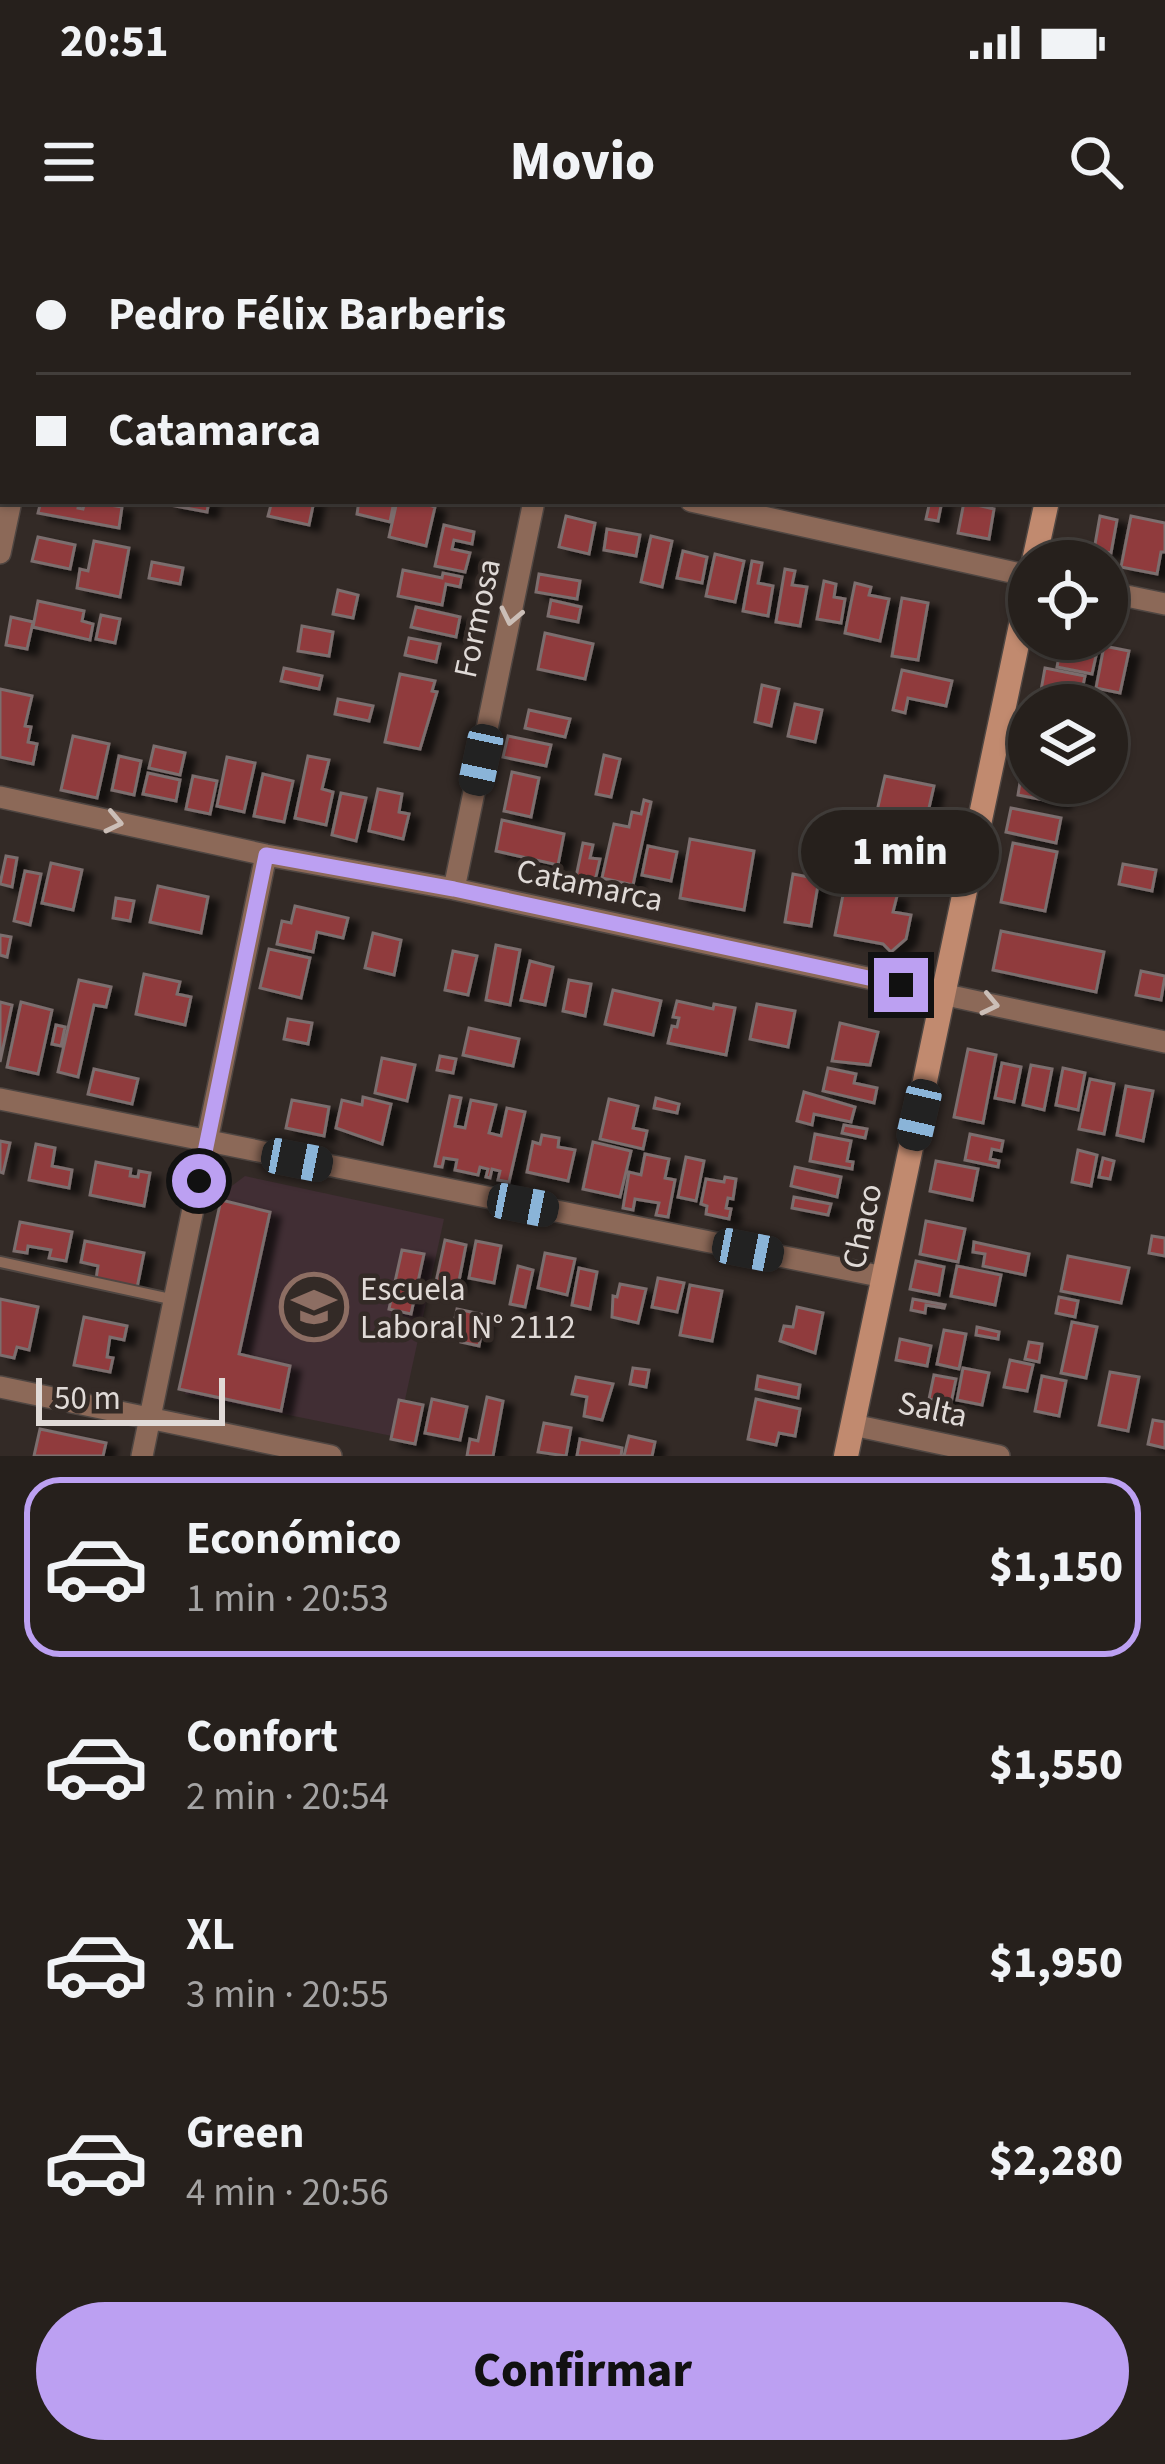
<!DOCTYPE html>
<html lang="es">
<head>
<meta charset="utf-8">
<style>
	body { margin:0; font-family:"Source Sans 3",sans-serif; background:#2e2825; color:#f1f3f6; height:100vh; display:flex; flex-direction:column; font-size:45px; white-space:nowrap }
	* { box-sizing:border-box; margin:0 }
	p { font-size:39px; color:#a4a3a3 }
	.icon { flex:none; width:66px; height:66px; fill:none; stroke:currentColor; stroke-width:2; stroke-linecap:round; stroke-linejoin:round }
	.map { position:relative; height:1216px; overflow:hidden }
	.sheet { display:flex; flex-direction:column; background:#26201c; flex:1 }
	.sheet>* { flex:none }
	.banner { position:absolute; left:0px; top:0px; width:1167px; height:264px; box-shadow:0 3px 9px #0004,0 0 0 3px #423e3b; display:grid; align-content:center; height:264px; padding:0 36px; background:#26201c }
	.tools { position:absolute; left:1008px; top:300px; display:grid; gap:24px }
	.tools a { display:grid; place-items:center; width:120px; height:120px; border-radius:50%; background:#26201c; box-shadow:0 3px 9px #0004,0 0 0 3px #423e3b; font-size:60px }
	.scale { position:absolute; left:36px; bottom:30px; width:189px; box-sizing:border-box; padding-left:12px; border:6px solid #e0dad7; border-top:0; font-size:33px; line-height:42px; white-space:nowrap; color:#e0dad7; -webkit-text-stroke:9px #332a26; paint-order:stroke }
	.end { position:absolute; width:54px; height:54px; margin:-27px; border:15px solid #bca0f2; background:#111; box-shadow:0 0 0 6px #111 }
	.from { border-radius:50% }
	.bubble { position:absolute; height:84px; border-radius:42px; background:#26201c; box-shadow:0 3px 9px #0004,0 0 0 3px #423e3b; font-size:39px; font-weight:800; line-height:84px; text-align:center }
	.car { position:absolute; width:36px; height:72px; margin:-36px -18px; border-radius:15px; box-shadow:0 0 9px 3px #0007; background:linear-gradient(#222 24%,#8ab4d8 0 40%,#222 0 76%,#8ab4d8 0 86%,#222 0) }
	.banner b { display:flex; align-items:center; gap:42px; height:114px; font-size:45px }
	.banner b+b { border-top:3px solid #423e3b }
	.banner i { width:30px; height:30px; background:#f1f3f6 }
	ul { padding:21px 0 0; list-style:none }
	li { display:flex; align-items:center; gap:36px; height:180px; margin:0 24px 18px; padding:0 12px; border:6px solid transparent; border-radius:36px }
	li div { flex:1 }
	li b { display:block; font-size:45px }
	li em { font-style:normal; font-weight:800 }
	li.current { border-color:#bca0f2 }
	li>.icon { width:108px; height:108px; stroke-width:1.5 }
	.action { display:flex; gap:24px; margin-top:auto; padding:24px 36px }
	.action a { flex:1; height:138px; border-radius:72px; background:#bca0f2; color:#111; font-size:48px; font-weight:800; line-height:138px; text-align:center }
	.status { display:flex; justify-content:space-between; align-items:center; height:84px; padding:0 60px; background:#26201c; direction:ltr }
	.status svg { height:33px; fill:currentColor }
	header { display:flex; justify-content:space-between; align-items:center; height:156px; padding:0 36px; background:#26201c; font-size:54px; font-weight:800 }
	.map>svg:first-child { display:block }
	.education { fill:#412e34 }
	.building { fill:#903b3c; stroke:#7b6e6e; stroke-width:3; filter:url(#shadow) }
	.lines { fill:none; stroke-linecap:round; stroke-linejoin:round }
	.lane-casing { stroke:#4f4642; stroke-width:14 }
	.street-casing { stroke:#4f4642; stroke-width:24 }
	.secondary-casing { stroke:#4f4642; stroke-width:27 }
	.lane { stroke:#8c6958; stroke-width:10 }
	.street { stroke:#8c6958; stroke-width:21 }
	.secondary { stroke:#c18a6f; stroke-width:24 }
	.oneway { stroke:#cbbeb7 }
	.route { stroke:#bca0f2; stroke-width:15 }
	.labels { text-anchor:middle; stroke-width:9; stroke-linejoin:round; paint-order:stroke }
	.street-label { font-size:33px; fill:#e0dad7; stroke:#332a26 }
	.poi-label { font-size:33px; fill:#e0dad7; stroke:#332a26; text-anchor:start }
</style>
</head>
<body>
<div class="status"><b>20:51</b><svg viewBox="0 0 49 12"><path d="M0 12V9h3v3zM5 12V6h3v6zM10 12V3h3v9zM15 12V0h3v12zM26 1h20v11H26zM47 4h2v5h-2z"/></svg></div>
<header><svg class="icon" aria-label="menu" viewBox="0 0 24 24"><path d="M4 6h16M4 12h16M4 18h16"/></svg>Movio<svg class="icon" aria-label="search" viewBox="0 0 24 24"><circle cx="10" cy="10" r="6"/><path d="M15 15l6 6"/></svg></header>
<div class="map">
<svg width="1165" height="1216" viewBox="0 0 1165 1216">
	<defs>
		<filter id="shadow"><feDropShadow dx="10" dy="5.5" stdDeviation="3" flood-color="#0009"/></filter>
	</defs>
	<rect width="100%" height="100%" fill="#332a26"/>
	<!-- education -->
	<path class="education" d="M245 936 444 979 397 1197 185 1154 225 951Z"/>
	<!-- building -->
	<path class="building" d="M389 0H493L388 3Z
		M41 261H79L78 268 83 269 85 261 122 267 119 288 38 273Z
		M171 261H209L207 272 170 265Z
		M272 261H314L309 285 268 276Z
		M359 261H394L390 282 357 274Z
		M397 261H418L435 267 426 306 389 297Z
		M930 261H942L938 281 926 279Z
		M964 262 994 269 989 299 958 293Z
		M566 276 595 283 589 314 559 307Z
		M1100 276 1117 280 1111 313 1094 310Z
		M1131 276 1165 283V312H1161L1157 334 1121 327Z
		M444 285 474 292 472 304 454 300 452 309 470 313 465 332 435 326Z
		M607 289 640 295 636 316 604 310Z
		M651 296 672 301 662 347 641 342Z
		M38 297 75 305 70 329 32 321Z
		M94 301 129 308 120 357 77 348 80 329 88 331Z
		M683 311 707 317 702 343 677 338Z
		M715 314 744 321 735 362 706 356Z
		M752 321 762 323 758 343 773 346 768 376 743 371Z
		M152 322 183 328 180 344 149 338Z
		M785 329 795 331 792 345 807 347 800 386 776 382Z
		M403 330 442 338 443 333 462 337 460 347 446 344 442 365 398 356Z
		M539 334 580 341 577 359 536 352Z
		M824 341 836 344 834 357 845 359 841 383 817 379Z
		M855 343 871 347 869 355 889 359 880 401 845 393Z
		M338 350 358 355 353 378 333 374Z
		M902 358 928 363 918 420 892 416Z
		M551 360 581 367 578 382 548 376Z
		M38 361 84 371 82 381 93 384 90 400 33 387Z
		M416 367 460 377 456 397 411 387Z
		M101 375 120 379 115 403 96 399Z
		M11 377 33 382 27 409 6 405Z
		M302 386 333 392 329 416 298 411Z
		M545 393 593 404 585 439 538 429Z
		M409 398 440 404 436 422 405 415Z
		M1062 399 1099 402 1092 434 1057 427Z
		M1104 406 1129 411 1120 453 1096 448Z
		M284 428 322 436 319 449 281 441Z
		M1045 428 1085 436 1079 464 1040 456Z
		M902 430 952 441 946 466 908 458 905 473 893 470Z
		M400 434 435 441 432 451 437 452 420 509 385 502Z
		M762 445 779 449 771 486 755 482Z
		M0 449 32 456 25 486 31 487 28 502 37 504 33 524 0 517Z
		M338 459 373 466 369 481 335 474Z
		M795 464 822 470 815 502 788 496Z
		M529 470 570 479 565 497 525 488Z
		M73 496 109 504 97 558 61 550Z
		M508 496 551 505 546 526 503 517Z
		M154 506 185 513 180 535 149 528Z
		M604 515 620 519 611 557 596 554Z
		M119 516 141 521 134 555 112 550Z
		M308 516 329 520 322 549 333 552 326 585 295 578Z
		M227 517 255 523 244 572 217 566Z
		M1022 530 1029 532V543H1064L1060 563 1018 555Z
		M512 532 539 538 531 577 504 571Z
		M148 533 180 540 176 561 143 554Z
		M263 534 293 541 284 582 254 576Z
		M193 536 217 541 210 574 186 569Z
		M885 536 934 546 926 581 877 571Z
		M378 549 402 554 399 572 409 574 403 599 369 591Z
		M341 553 366 558 356 601 332 595Z
		M644 560 651 562 633 645 602 638 614 584 629 587 632 572 641 574Z
		M1011 568 1061 578 1056 603 1006 592Z
		M502 580 564 594 558 625 496 611Z
		M690 599 754 611 744 670 680 658Z
		M583 603 593 605 590 618 600 619 595 641 576 637Z
		M1013 603 1057 612 1045 671 1001 662Z
		M648 606 677 612 671 641 642 635Z
		M864 609 912 618 908 638 860 628Z
		M6 616 17 618 12 647 0 644Z
		M51 623 82 630 73 670 42 663Z
		M1123 624 1156 630 1152 651 1119 644Z
		M25 631 41 634 30 685 14 681Z
		M793 634 819 639 811 686 785 682Z
		M845 645 897 656 893 672 911 675 906 699 891 712 883 704 835 695Z
		M158 646 208 657 201 693 150 682Z
		M116 658 134 661 130 681 113 678Z
		M295 666 348 678 343 698 317 692 313 712 277 704 282 681 291 683Z
		M1001 691 1104 712 1096 752 993 730Z
		M373 693 401 700 394 735 365 728Z
		M0 695 11 697 7 717 0 715Z
		M496 705 520 710 510 765 486 760Z
		M269 709 310 718 301 758 260 748Z
		M453 711 477 716 468 755 445 750Z
		M530 721 553 727 545 765 521 760Z
		M1141 731 1165 736 1161 760 1136 755Z
		M144 734 180 742 177 754 191 757 185 785 136 774Z
		M79 740 111 747 106 767 94 765 78 837 58 832Z
		M569 740 591 744 585 776 563 771Z
		M613 750 661 761 653 795 605 784Z
		M677 761 713 769 714 764 735 768 726 815 668 803 672 786 677 787 679 778 673 777Z
		M0 762 12 765 0 822Z
		M21 762 52 770 38 834 7 827Z
		M757 764 795 771 788 807 750 799Z
		M288 779 312 783 308 804 284 799Z
		M840 783 878 792 870 825 832 821Z
		M56 785 65 787 61 806 52 804Z
		M469 788 519 799 513 826 463 815Z
		M968 809 996 815 983 883 954 877Z
		M440 816 456 819 453 833 437 830Z
		M382 818 415 825 407 861 375 853Z
		M1002 823 1021 827 1014 862 995 858Z
		M1031 825 1052 829 1044 870 1023 865Z
		M828 828 856 834 854 843 877 848 874 863 823 851Z
		M1063 828 1085 833 1078 870 1056 865Z
		M94 829 138 839 132 864 88 854Z
		M1090 839 1114 844 1104 894 1079 889Z
		M1126 846 1153 851 1143 901 1117 895Z
		M804 852 855 867 851 882 814 874 812 885 797 881Z
		M450 856 461 858 455 886 465 888 471 860 496 865 489 893 501 896 507 868 525 872 509 942 498 940 500 931 492 929 490 938 486 937 488 929 480 927 478 935 455 930 457 920 444 918 442 927 435 926Z
		M363 857 391 864 382 904 336 888 342 860 362 865Z
		M656 858 679 864 677 873 654 868Z
		M609 859 638 866 633 888 647 891 643 909 600 899Z
		M292 860 329 867 324 896 286 888Z
		M844 885 867 889 865 898 842 893Z
		M815 894 851 901 847 921 853 922 852 929 810 921Z
		M970 894 1003 901 1001 911 992 909 990 919 999 921 998 927 965 920Z
		M542 895 559 898 558 907 575 910 568 941 527 932 533 902 540 904Z
		M0 901 10 903 3 933 0 932Z
		M593 902 631 911 620 957 583 949Z
		M36 904 55 908 52 926 72 930 69 948 29 940Z
		M1078 910 1097 915 1091 946 1072 942Z
		M645 914 669 919 665 938 675 940 668 977 656 975 659 963 635 959 633 970 623 968 629 932 641 935Z
		M686 917 704 921 696 961 678 957Z
		M1103 918 1114 921 1110 939 1099 937Z
		M936 921 978 929 972 960 930 951Z
		M96 922 131 929 130 936 138 937 139 931 150 933 144 966 90 955Z
		M795 927 841 937 837 957 791 946Z
		M725 937 736 939 733 959 728 958 726 968 731 969 729 979 706 974 707 966 701 964 706 939 724 942Z
		M794 957 831 964 828 975 792 968Z
		M221 960 270 972 239 1114 290 1126 281 1171 179 1149Z
		M926 981 965 989 958 1022 920 1014Z
		M20 982 72 992 66 1021 49 1018 51 1010 28 1006 27 1013 14 1011Z
		M1152 996 1165 998V1016L1149 1013Z
		M445 1000 466 1005 458 1046 436 1042Z
		M85 1001 144 1013 137 1048 96 1039 98 1026 81 1022Z
		M476 1001 501 1006 494 1043 469 1038Z
		M974 1002 1029 1014 1025 1035 983 1026 985 1014 973 1012Z
		M402 1010 424 1014 411 1074 389 1069Z
		M545 1013 575 1019 567 1055 538 1048Z
		M1068 1016 1129 1028 1121 1063 1061 1051Z
		M916 1021 944 1027 939 1055 910 1049Z
		M518 1026 533 1030 525 1067 510 1064Z
		M957 1026 1001 1035 995 1065 951 1056Z
		M579 1028 597 1032 590 1069 572 1065Z
		M658 1038 684 1043 677 1072 652 1067Z
		M620 1044 646 1049 638 1083 612 1077 613 1056 617 1057Z
		M690 1045 722 1051 712 1101 680 1095Z
		M1059 1057 1078 1061 1075 1077 1056 1073Z
		M0 1059 38 1067 29 1110 17 1107 14 1118 0 1115Z
		M913 1059 945 1065 944 1068 926 1065 925 1073 911 1070Z
		M797 1067 823 1073 815 1113 780 1101 784 1086 793 1087Z
		M457 1069 485 1075 479 1106 461 1102 464 1089 453 1087Z
		M84 1077 127 1086 124 1100 110 1097 107 1117 113 1118 110 1132 74 1125Z
		M1072 1082 1097 1087 1086 1138 1061 1133Z
		M977 1087 999 1092 998 1099 976 1095Z
		M944 1090 966 1094 959 1129 937 1124Z
		M900 1099 931 1106 927 1126 896 1120Z
		M1029 1102 1042 1104 1039 1122 1025 1119Z
		M1010 1120 1033 1125 1027 1151 1004 1147Z
		M633 1128 649 1130 646 1147 630 1144Z
		M963 1128 989 1133 982 1165 957 1160Z
		M1110 1132 1139 1137 1128 1191 1099 1185Z
		M934 1135 956 1139 951 1163 929 1159Z
		M758 1136 800 1145 798 1158 756 1149Z
		M1042 1136 1066 1141 1059 1176 1035 1171Z
		M576 1137 613 1144 602 1180 584 1176 587 1157 572 1154Z
		M487 1157 503 1161 493 1216H467L470 1199 478 1201Z
		M432 1159 467 1167 460 1200 425 1193Z
		M756 1159 800 1169 795 1196 779 1193 776 1205 748 1199Z
		M399 1160 423 1165 415 1204 391 1199Z
		M1153 1180 1165 1182V1208L1148 1204Z
		M544 1183 571 1188 566 1216 538 1212Z
		M40 1189 106 1203 103 1216H34Z
		M629 1196 655 1202 652 1216H624Z
		M580 1199 622 1208 621 1216H577Z"/>
	<g class="lines">
		<!-- lane casing -->
		<g class="lane-casing">
			<path id="lane" d="M0 1022 175 1060"/>
		</g>
		<!-- street casing -->
		<g class="street-casing">
			<path id="street" d="M65 3 66 0
				M586 3 587 0
				M0 113H3
				M691 261 1029 336
				M0 313 11 261
				M1107 352 1165 364
				M0 557 266 615 454 649 1165 802
				M454 649 534 261
				M0 859 884 1037
				M0 1147 331 1216
				M853 1185 999 1216
				M142 1216 266 615"/>
		</g>
		<!-- secondary casing -->
		<g class="secondary-casing">
			<path id="secondary" d="M1099 3 1100 0
				M1034 321 1047 261
				M846 1216 1029 347"/>
		</g>
		<!-- lane -->
		<use href="#lane" class="lane"/>
		<!-- street -->
		<use href="#street" class="street"/>
		<!-- secondary -->
		<use href="#secondary" class="secondary"/>
	</g>
	<!-- one-way arrows -->
	<defs><path id="oneway-chevron" d="M-2-3.5L2.5 0L-2 3.5" fill="none" stroke-width="1.6" stroke-linecap="round" stroke-linejoin="round" transform="scale(3)"/></defs>
	<g class="oneway">
		<use href="#oneway-chevron" transform="translate(511 376) rotate(102)"/>
		<use href="#oneway-chevron" transform="translate(114 582) rotate(12)"/>
		<use href="#oneway-chevron" transform="translate(990 764) rotate(12)"/>
	</g>
	<g class="lines">
		<!-- route -->
		<path class="route" d="M199 941 266 615 454 649 901 745"/>
	</g>
	<!-- icons -->
	<defs>
		<g id="school-ring" transform="scale(3.45)"><circle r="9.5" fill="#332a26" stroke="#8d6e63" stroke-width="1.5"/><path d="M0-5L7-2L0 1L-7-2ZM-4 1L0 2.5L4 1V4Q0 6-4 4Z" fill="#8d6e63"/></g>
	</defs>
	<g fill-rule="evenodd">
		<use href="#school-ring" x="314" y="1067"/>
	</g>
	<g class="labels">
		<!-- street labels -->
		<g class="street-label">
			<text transform="translate(476 378) rotate(-78)" y="12">Formosa</text>
			<text transform="translate(590 644) rotate(12)" y="12">Catamarca</text>
			<text transform="translate(861 986) rotate(-78)" y="12">Chaco</text>
			<text transform="translate(933 1168) rotate(12)" y="12">Salta</text>
		</g>
		<!-- poi labels -->
		<g class="poi-label">
			<text x="360" y="1060">Escuela<tspan x="360" dy="38">Laboral N° 2112</tspan></text>
		</g>
	</g>
</svg>
<div class="tools">
<a><svg class="icon" aria-label="locate" viewBox="0 0 24 24"><circle cx="12" cy="12" r="6"/><path d="M12 2v4M12 18v4M2 12h4M18 12h4"/></svg></a>
<a><svg class="icon" aria-label="layers" viewBox="0 0 24 24"><path d="M12 4l9 5-9 5-9-5zM3 14l9 5 9-5"/></svg></a>
</div>
<div class="scale">50 m</div>
<i class="end from" style="left:199px;top:941px"></i>
<i class="end" style="left:901px;top:745px"></i>
<div class="bubble" style="left:801px;top:570px;width:198px">1 min</div>
<i class="car" style="left:481px;top:520px;rotate:192deg"></i>
<i class="car" style="left:919px;top:875px;rotate:193deg"></i>
<i class="car" style="left:297px;top:920px;rotate:101deg"></i>
<i class="car" style="left:523px;top:965px;rotate:101deg"></i>
<i class="car" style="left:748px;top:1010px;rotate:101deg"></i>
<div class="banner">
<b><i class="from"></i>Pedro Félix Barberis</b>
<b><i></i>Catamarca</b>
</div>
</div>
<section class="sheet">
<ul>
<li class="current"><svg class="icon" aria-label="car" viewBox="0 0 24 24"><path d="M5 17H2v-5l4-1 3-4h7l3 4 3 1v5h-3M9 17h6M6 11h13"/><circle cx="7" cy="17" r="2"/><circle cx="17" cy="17" r="2"/></svg><div><b>Económico</b><p>1 min · 20:53</p></div><em>$1,150</em></li>
<li><svg class="icon" aria-label="car" viewBox="0 0 24 24"><path d="M5 17H2v-5l4-1 3-4h7l3 4 3 1v5h-3M9 17h6M6 11h13"/><circle cx="7" cy="17" r="2"/><circle cx="17" cy="17" r="2"/></svg><div><b>Confort</b><p>2 min · 20:54</p></div><em>$1,550</em></li>
<li><svg class="icon" aria-label="car" viewBox="0 0 24 24"><path d="M5 17H2v-5l4-1 3-4h7l3 4 3 1v5h-3M9 17h6M6 11h13"/><circle cx="7" cy="17" r="2"/><circle cx="17" cy="17" r="2"/></svg><div><b>XL</b><p>3 min · 20:55</p></div><em>$1,950</em></li>
<li><svg class="icon" aria-label="car" viewBox="0 0 24 24"><path d="M5 17H2v-5l4-1 3-4h7l3 4 3 1v5h-3M9 17h6M6 11h13"/><circle cx="7" cy="17" r="2"/><circle cx="17" cy="17" r="2"/></svg><div><b>Green</b><p>4 min · 20:56</p></div><em>$2,280</em></li>
</ul>
<div class="action"><a>Confirmar</a></div>
</section>
</body>
</html>
